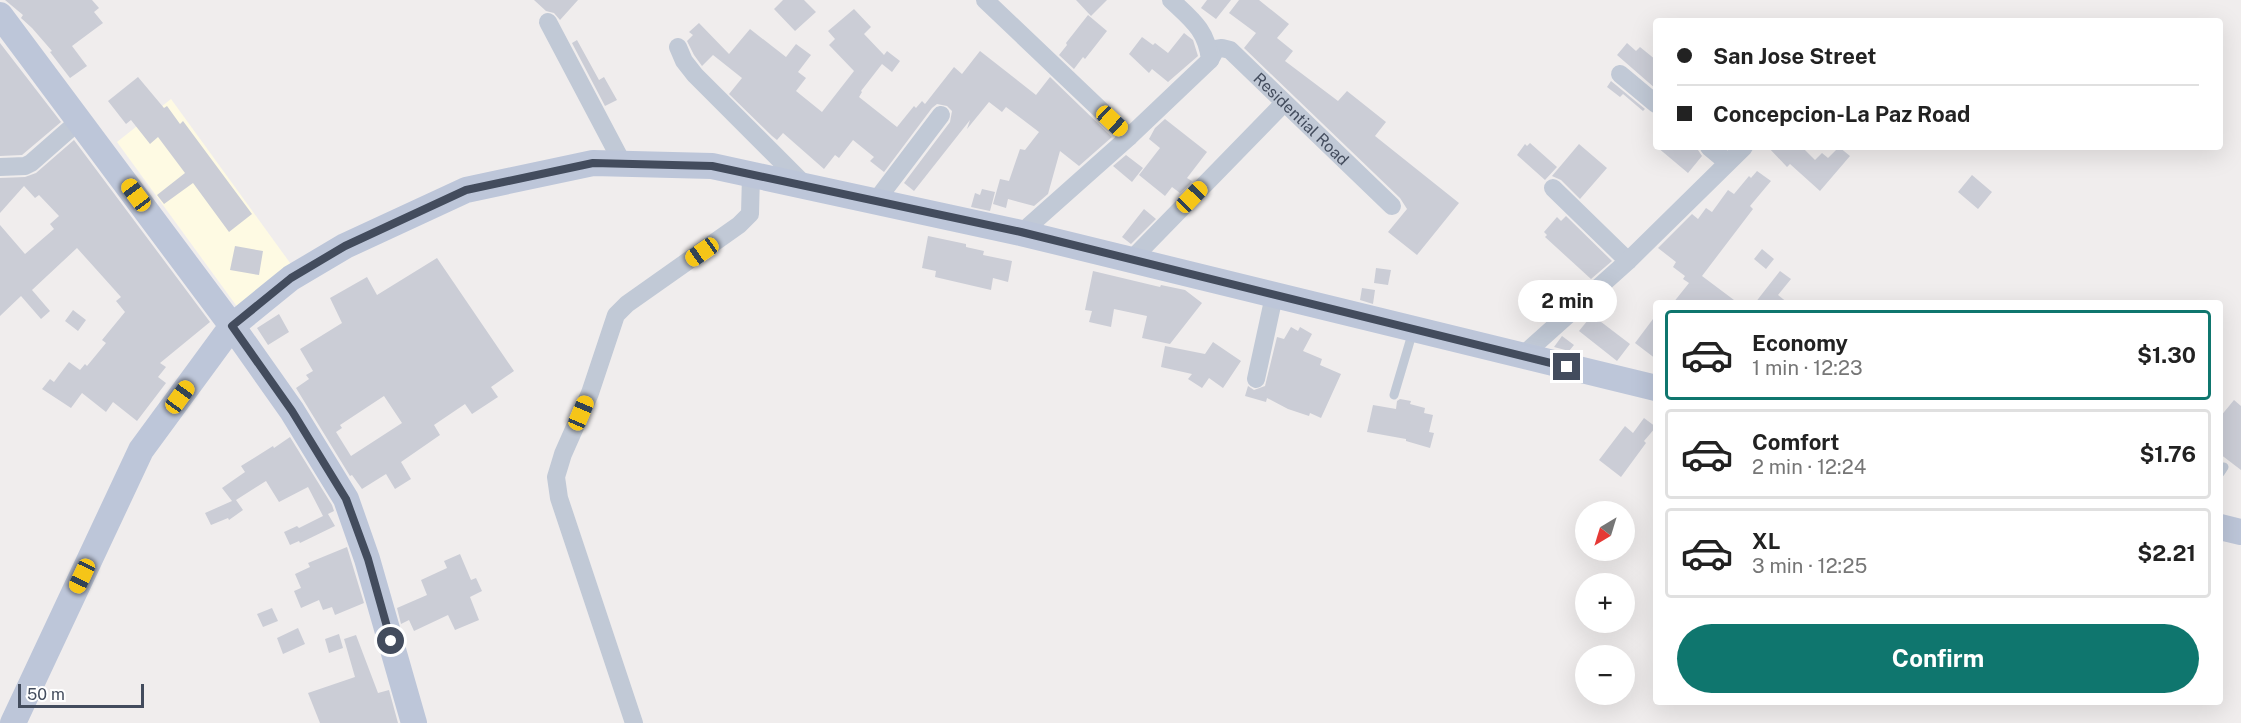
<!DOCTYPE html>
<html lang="en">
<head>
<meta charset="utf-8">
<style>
	body { margin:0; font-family:"Public Sans",sans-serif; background:#f6f6f6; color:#222; height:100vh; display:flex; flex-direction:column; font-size:22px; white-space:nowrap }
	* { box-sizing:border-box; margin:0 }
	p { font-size:20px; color:#767676 }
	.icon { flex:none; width:33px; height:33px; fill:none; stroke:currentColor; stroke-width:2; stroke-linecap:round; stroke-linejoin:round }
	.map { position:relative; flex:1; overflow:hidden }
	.side { position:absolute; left:1653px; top:300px; width:570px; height:405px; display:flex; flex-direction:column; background:#fff; border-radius:6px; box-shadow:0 6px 24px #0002 }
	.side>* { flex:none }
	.guide { position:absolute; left:1653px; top:18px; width:570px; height:132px; border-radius:6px; box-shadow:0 6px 24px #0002; display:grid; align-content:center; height:132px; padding:0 24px; background:#fff }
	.needle { width:39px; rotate:218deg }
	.buttons { position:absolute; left:1575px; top:501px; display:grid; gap:12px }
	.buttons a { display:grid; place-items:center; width:60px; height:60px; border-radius:50%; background:#fff; box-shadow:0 6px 24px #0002; font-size:30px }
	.scale { position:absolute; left:18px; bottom:15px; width:126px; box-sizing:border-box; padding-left:6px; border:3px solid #434c5d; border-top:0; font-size:16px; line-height:21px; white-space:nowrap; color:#434c5d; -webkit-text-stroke:4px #fff; paint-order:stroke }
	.end { position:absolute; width:27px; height:27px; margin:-14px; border:8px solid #434c5d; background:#fff; box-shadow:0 0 0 3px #fff }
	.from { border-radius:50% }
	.bubble { position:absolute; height:42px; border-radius:21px; background:#fff; box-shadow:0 6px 24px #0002; font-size:20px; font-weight:700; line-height:42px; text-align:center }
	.car { position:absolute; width:18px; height:36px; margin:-18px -9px; border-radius:8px; box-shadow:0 0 4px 2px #0007; background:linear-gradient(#f5c518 24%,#345 0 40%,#f5c518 0 76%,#345 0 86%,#f5c518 0) }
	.guide b { display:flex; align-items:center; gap:21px; height:57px; font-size:22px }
	.guide b+b { border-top:2px solid #e0e0e0 }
	.guide i { width:15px; height:15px; background:#222 }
	ul { padding:10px 0 0; list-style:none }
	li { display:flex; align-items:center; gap:18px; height:90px; margin:0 12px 9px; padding:0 12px; border:3px solid #e0e0e0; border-radius:6px }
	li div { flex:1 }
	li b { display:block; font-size:22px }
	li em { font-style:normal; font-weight:700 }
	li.current { border-color:#0f766e }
	li>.icon { width:54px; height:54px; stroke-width:1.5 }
	.button { display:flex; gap:12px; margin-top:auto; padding:12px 24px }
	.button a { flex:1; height:69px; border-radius:36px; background:#0f766e; color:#fff; font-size:24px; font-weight:700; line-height:69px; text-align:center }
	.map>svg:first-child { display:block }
	.commercial { fill:#fefae3 }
	.building { fill:#cbcdd6; fill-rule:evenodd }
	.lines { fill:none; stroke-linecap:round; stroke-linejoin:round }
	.lane { stroke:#c1c9d6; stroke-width:9 }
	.street { stroke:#c1c9d6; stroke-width:18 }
	.secondary { stroke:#bdc6d9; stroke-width:26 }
	.route { stroke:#434c5d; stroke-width:8 }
	.labels { text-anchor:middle; stroke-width:5; stroke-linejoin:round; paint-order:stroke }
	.street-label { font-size:16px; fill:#434c5d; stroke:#fff }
</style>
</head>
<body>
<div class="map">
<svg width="2241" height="723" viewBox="0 0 2241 723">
	<rect width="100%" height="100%" fill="#f0eded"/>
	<!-- commercial -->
	<path class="commercial" d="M171 99 293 267 238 308 117 142Z"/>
	<!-- building -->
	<path class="building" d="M5 0H92L99 8 94 12 103 23 72 46 87 66 70 78 50 52 52 51 32 28 21 18 23 15Z
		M534 0H578L560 20 554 13 546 11Z
		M783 0H804L816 12 795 31 774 9Z
		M1076 0H1107L1091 16Z
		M1207 0H1231L1216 19 1201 8Z
		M1239 0H1259L1289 24 1277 38 1293 51 1285 61 1338 101 1347 91 1386 122 1375 136 1459 203 1417 255 1388 232 1407 209 1400 198 1244 48 1256 33 1229 13Z
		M854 9 871 27 864 34 884 55 887 51 900 61 892 72 882 64 861 91 862 92 859 97 897 127 914 106 916 108 922 101 925 104 954 67 962 74 980 51 1036 95 1050 77 1112 137 1079 166 1060 151 1048 194 1034 206 1008 199 1006 208 993 204 1000 179 1009 181 1020 149 1025 150 1039 132 1006 107 1002 112 989 102 967 129 970 120 914 191 904 183 950 122 952 111 947 106 937 104 932 108 884 172 870 161 874 157 853 140 839 158 835 155 824 169 783 133 777 140 772 136 729 94 742 78 713 55 702 66 694 55 687 41 693 35 689 32 699 23 729 54 750 29 786 57 796 44 811 55 798 72 806 78 796 91 822 112 854 71 829 45 835 39 828 31Z
		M1088 15 1107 31 1085 59 1083 57 1074 69 1059 55 1067 45 1066 43Z
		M1184 33 1193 40 1198 56 1168 82 1152 69 1149 73 1129 54 1142 37 1153 45 1155 43 1168 53Z
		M577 40 599 80 604 77 617 100 605 106 572 43Z
		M0 43 61 122 22 155 0 156Z
		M1627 43 1636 51 1640 47 1656 60V89L1617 55Z
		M138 77 164 108 167 106 180 124 183 121 252 214 229 232 193 183 164 204 157 195 185 173 158 137 150 144 131 120 126 124 108 101Z
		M1611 81 1645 109 1643 111 1623 94 1620 97 1607 87Z
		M1165 119 1207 152 1187 178 1192 181 1190 184 1180 193 1172 187 1165 196 1139 175 1160 148 1149 139 1155 128Z
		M74 140 210 322 160 363 166 367 158 377 166 383 137 421 113 402 106 412 82 393 71 408 42 389 50 379 54 382 69 362 80 370 85 364 87 366 106 343 102 340 125 312 116 301 121 297 77 248 32 290 50 311 41 319 21 296 0 316V225L25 254 54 229 50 224 59 216 39 195 35 198 24 186 0 213V178L25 177 36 173Z
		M1530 143 1557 167 1545 180 1517 155 1525 144 1527 146Z
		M1579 144 1607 168 1580 199 1561 180 1552 176Z
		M1657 147H1696L1702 156 1688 173Z
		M1768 147H1802L1815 160 1822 153 1828 158 1839 147 1850 156 1820 191 1790 164 1787 167Z
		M1126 155 1143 168 1132 182 1113 166Z
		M1757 171 1771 181 1750 206 1753 209 1702 276 1738 303H1673L1689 283 1683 279 1685 276 1673 267 1676 262 1658 248 1692 214 1698 219 1706 208 1712 212 1728 190 1734 194 1749 176 1751 178Z
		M1972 175 1992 192 1978 209 1958 192Z
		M982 189 995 192 990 211 971 207 975 193 980 195Z
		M1144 209 1156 219 1131 244 1122 237Z
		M1566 216 1612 261 1591 279 1545 237 1547 235 1544 232 1557 217 1561 221Z
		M928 236 966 244V247L984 251 983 255 1012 261 1008 282 993 278 991 290 935 277 936 271 922 268Z
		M235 246 263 251 259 275 230 270Z
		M1762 249 1774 259 1766 269 1754 259Z
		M437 258 514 371 491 387 498 397 472 414 465 404 434 425 440 435 401 462 411 479 395 489 386 474 362 489 352 475 350 476 296 388 309 379 306 375 313 371 300 349 342 323 330 298 367 277 377 295ZM384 396 402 423 351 456 336 432 342 428 340 425Z
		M1376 268 1391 270 1388 285 1374 283Z
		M1093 271 1160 287 1161 285 1185 290 1202 303 1170 344 1142 338 1147 316 1114 309 1111 327 1089 322 1092 311 1085 310Z
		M1780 271 1791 279 1778 295 1788 303H1755Z
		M1362 288 1375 290 1373 304 1360 300Z
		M73 310 86 320 78 331 65 321Z
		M279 314 289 332 268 345 257 328Z
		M1592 315 1630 344 1617 361 1579 331Z
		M1656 315V359L1635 343Z
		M1291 327 1298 331 1300 327 1312 334 1303 351 1322 359 1320 365 1341 374 1321 418 1310 413 1309 416 1288 409 1267 398 1266 402 1245 396 1248 386 1254 390 1265 386 1277 337 1284 339Z
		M1562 336 1574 345 1569 351 1554 347Z
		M1213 342 1241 361 1223 388 1209 378 1202 388 1188 379 1192 374 1161 367 1165 346 1205 354Z
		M1400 399 1411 401 1410 404 1425 408 1424 413 1433 415 1429 432 1434 433 1430 448 1406 441V439L1367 432 1373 405 1396 409 1397 401Z
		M2234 400 2241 406V470L2220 454V417Z
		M1644 418 1656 427 1644 441 1646 443 1621 477 1599 460 1625 426 1633 433Z
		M290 437 332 505 334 511 328 514 335 526 300 543 299 541 290 545 284 532 297 526 299 528 323 516 308 487 279 502 266 481 236 500 243 510 229 520 228 518 211 525 205 513 232 501 222 488 245 472 241 466 273 446 274 448Z
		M347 547 364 603 335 615 332 607 323 610 319 600 301 608 294 591 301 588 295 574 310 567 308 563Z
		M460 554 471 580 476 578 482 591 470 597 479 620 455 630 448 615 414 631 409 620 401 624 397 608 427 595 421 580 447 568 444 561Z
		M272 608 278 621 263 627 257 614Z
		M298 628 305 644 283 654 277 638Z
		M339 634 343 648 329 653 325 639Z
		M356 635 378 693 389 690 398 723H320L308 693 355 677 344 639Z"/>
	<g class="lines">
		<!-- lane -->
		<path class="lane" d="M1394 395 1413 331
			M2220 473 2224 467"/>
		<!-- street -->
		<g class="street">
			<path d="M985 0 1129 137"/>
			<path d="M548 22 623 164"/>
			<path d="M678 47 684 61 695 75 806 186"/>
			<path id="s1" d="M1210 60 1216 49 1222 48 1230 50 1392 206"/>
			<path d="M1620 74 1656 104"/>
			<path d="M1709 147 1727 162"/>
			<path d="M0 167 25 166 31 163 80 120"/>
			<path d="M1553 188 1628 261"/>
			<path d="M875 202 941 115"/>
			<path d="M1021 233 1129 137 1210 60C1207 30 1191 19 1171 0"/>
			<path d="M1130 261 1284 103"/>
			<path d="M1522 356 1628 261 1744 147"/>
			<path d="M1256 379 1274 296"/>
			<path d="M634 723 559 498 556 477 563 454 590 393 616 315 627 304 739 225 750 214 751 175"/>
		</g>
		<!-- secondary -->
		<path class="secondary" d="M0 15 232 326 292 411 346 499 367 559 414 723
			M2220 527 2241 532
			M13 723 141 450 232 326 291 278 345 246 466 190 593 163 712 166 1021 233 1656 388"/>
	</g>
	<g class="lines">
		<!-- route -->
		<path class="route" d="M391 641 368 559 346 499 292 411 232 326 291 278 345 246 466 190 593 163 712 166 1021 232 1567 367"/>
	</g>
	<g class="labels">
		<!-- street labels -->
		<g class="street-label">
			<text dy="6" stroke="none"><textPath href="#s1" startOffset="126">Residential Road</textPath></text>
		</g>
	</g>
</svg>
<div class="buttons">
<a><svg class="needle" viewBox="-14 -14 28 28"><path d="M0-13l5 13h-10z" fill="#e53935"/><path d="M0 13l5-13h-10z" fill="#767676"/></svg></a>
<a>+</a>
<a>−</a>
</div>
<div class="scale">50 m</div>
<i class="end from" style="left:391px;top:641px"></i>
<i class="end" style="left:1567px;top:367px"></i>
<div class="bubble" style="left:1518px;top:280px;width:99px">2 min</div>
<i class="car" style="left:1112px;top:121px;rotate:133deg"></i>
<i class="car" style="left:136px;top:195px;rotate:323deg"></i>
<i class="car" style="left:1192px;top:197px;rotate:44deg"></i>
<i class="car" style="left:702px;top:252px;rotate:235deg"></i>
<i class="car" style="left:180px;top:397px;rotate:36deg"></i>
<i class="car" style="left:581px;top:413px;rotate:23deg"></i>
<i class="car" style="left:82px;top:576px;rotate:205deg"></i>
<div class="guide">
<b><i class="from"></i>San Jose Street</b>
<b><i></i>Concepcion-La Paz Road</b>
</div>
<section class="side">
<ul>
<li class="current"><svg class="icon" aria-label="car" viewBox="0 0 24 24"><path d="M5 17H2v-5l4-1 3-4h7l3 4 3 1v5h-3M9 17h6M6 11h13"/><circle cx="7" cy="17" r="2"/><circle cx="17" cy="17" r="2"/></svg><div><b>Economy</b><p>1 min · 12:23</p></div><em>$1.30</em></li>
<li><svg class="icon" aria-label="car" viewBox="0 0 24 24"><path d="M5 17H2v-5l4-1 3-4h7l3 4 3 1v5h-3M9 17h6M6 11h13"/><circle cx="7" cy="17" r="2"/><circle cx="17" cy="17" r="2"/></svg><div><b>Comfort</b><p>2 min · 12:24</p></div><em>$1.76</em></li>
<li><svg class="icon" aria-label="car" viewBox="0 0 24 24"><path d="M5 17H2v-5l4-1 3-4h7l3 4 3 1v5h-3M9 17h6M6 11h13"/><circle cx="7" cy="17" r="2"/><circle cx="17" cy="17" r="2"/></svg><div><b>XL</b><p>3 min · 12:25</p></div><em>$2.21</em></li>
</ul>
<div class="button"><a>Confirm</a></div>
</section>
</div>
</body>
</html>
